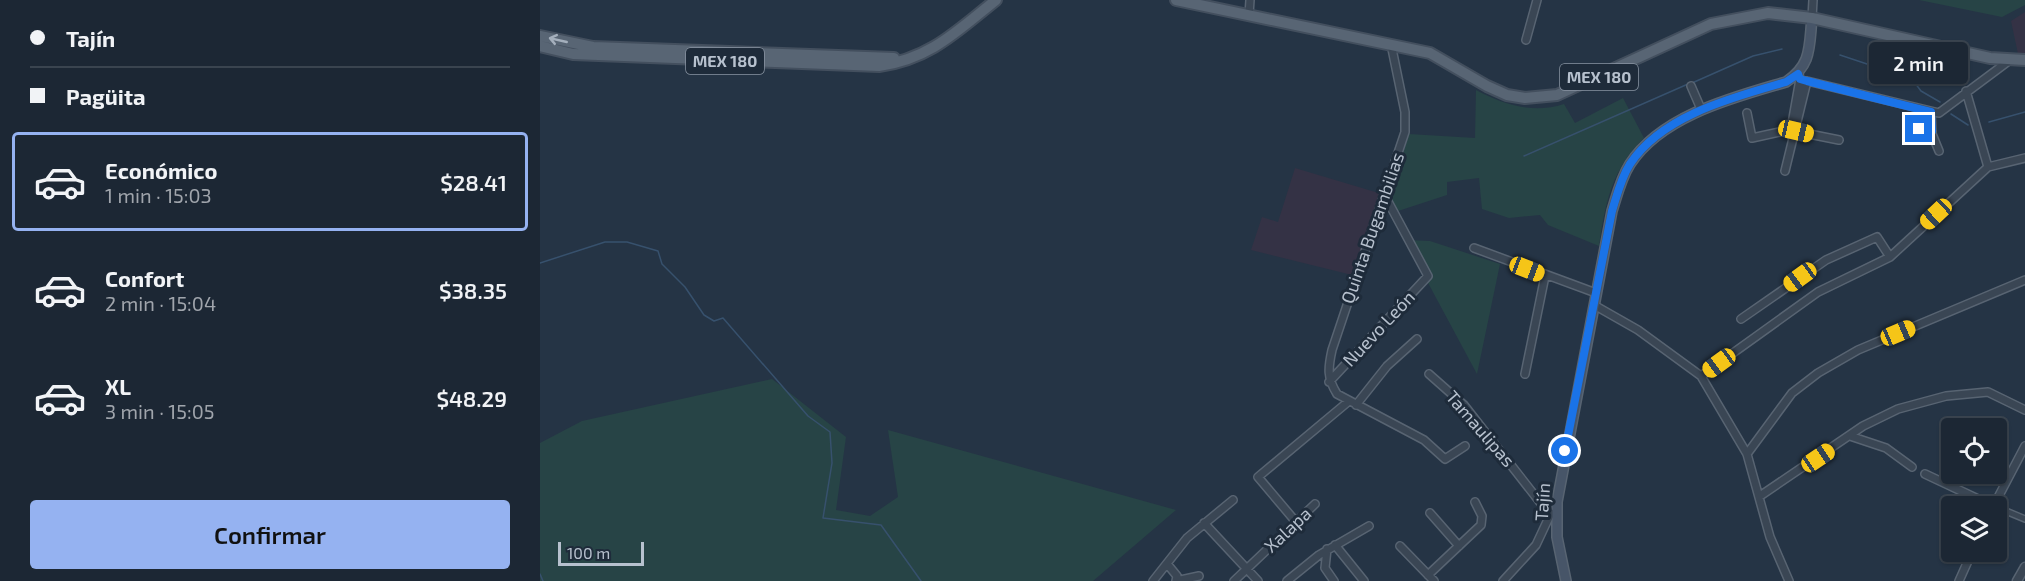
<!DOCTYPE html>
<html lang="es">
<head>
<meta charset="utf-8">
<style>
	body { margin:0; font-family:"Exo 2",sans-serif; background:#252f3c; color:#f1f3f6; height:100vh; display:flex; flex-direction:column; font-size:22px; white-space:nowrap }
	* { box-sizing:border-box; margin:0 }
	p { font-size:20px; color:#a0a5ac }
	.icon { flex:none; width:33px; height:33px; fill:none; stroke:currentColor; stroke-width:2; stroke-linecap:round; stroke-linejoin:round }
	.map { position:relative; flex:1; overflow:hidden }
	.side { display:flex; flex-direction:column; background:#1c2734; width:540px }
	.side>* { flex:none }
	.guide { display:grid; align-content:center; height:132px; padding:0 30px; background:#1c2734 }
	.tools { position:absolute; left:1401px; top:418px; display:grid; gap:12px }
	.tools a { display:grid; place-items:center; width:66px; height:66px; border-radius:6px; background:#1c2734; box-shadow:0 2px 4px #0004,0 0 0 2px #3a444f; font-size:30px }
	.scale { position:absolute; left:18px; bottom:15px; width:86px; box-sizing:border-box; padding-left:6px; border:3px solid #b7c1ce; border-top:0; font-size:16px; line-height:21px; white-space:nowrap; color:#b7c1ce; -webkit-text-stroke:4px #1e2b3a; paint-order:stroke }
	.end { position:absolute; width:27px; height:27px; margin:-14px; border:8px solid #1a73e8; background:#fff; box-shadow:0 0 0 3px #fff }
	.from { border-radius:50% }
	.bubble { position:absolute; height:42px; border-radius:6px; background:#1c2734; box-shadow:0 2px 4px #0004,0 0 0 2px #3a444f; font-size:20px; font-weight:600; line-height:42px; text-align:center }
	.car { position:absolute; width:18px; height:36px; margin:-18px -9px; border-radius:8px; box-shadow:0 0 4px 2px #0007; background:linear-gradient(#f5c518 24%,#345 0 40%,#f5c518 0 76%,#345 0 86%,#f5c518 0) }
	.guide b { display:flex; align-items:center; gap:21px; height:57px; font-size:22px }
	.guide b+b { border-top:2px solid #3a444f }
	.guide i { width:15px; height:15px; background:#f1f3f6 }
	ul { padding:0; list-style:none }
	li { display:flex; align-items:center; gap:18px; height:99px; margin:0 12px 9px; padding:0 18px; border:3px solid transparent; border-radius:6px }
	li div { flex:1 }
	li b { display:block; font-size:22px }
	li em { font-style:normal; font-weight:600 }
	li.selected { border-color:#95b2f1 }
	li>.icon { width:54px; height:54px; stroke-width:1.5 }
	.action { display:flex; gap:12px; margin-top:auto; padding:12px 30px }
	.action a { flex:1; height:69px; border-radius:6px; background:#95b2f1; color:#111; font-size:24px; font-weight:600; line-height:69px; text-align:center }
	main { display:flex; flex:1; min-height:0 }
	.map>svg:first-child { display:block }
	.medical { fill:#343245 }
	.green { fill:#274446 }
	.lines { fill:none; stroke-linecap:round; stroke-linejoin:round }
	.stream { stroke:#37516d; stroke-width:1.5 }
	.pedestrian-casing { stroke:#586472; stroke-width:8 }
	.minor-casing { stroke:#586472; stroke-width:10 }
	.tertiary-casing { stroke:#586472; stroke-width:11 }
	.secondary-casing { stroke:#586472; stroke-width:12 }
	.primary-casing { stroke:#434f5e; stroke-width:14 }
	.pedestrian { stroke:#3a4654; stroke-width:5 }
	.minor { stroke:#3a4654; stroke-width:7 }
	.tertiary { stroke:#3a4654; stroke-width:8 }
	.secondary { stroke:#475568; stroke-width:9 }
	.primary { stroke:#586574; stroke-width:10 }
	.oneway { stroke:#a4afbc }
	.route { stroke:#1a73e8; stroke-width:8 }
	.labels { text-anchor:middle; stroke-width:6; stroke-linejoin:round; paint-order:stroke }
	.shield { fill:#1e2b3a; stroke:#8994a2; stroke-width:1.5 }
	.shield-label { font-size:16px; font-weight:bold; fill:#b7c1ce }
	.street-label { font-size:18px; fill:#b7c1ce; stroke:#1e2b3a }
</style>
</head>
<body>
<main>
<section class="side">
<div class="guide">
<b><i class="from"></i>Tajín</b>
<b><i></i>Pagüita</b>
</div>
<ul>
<li class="selected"><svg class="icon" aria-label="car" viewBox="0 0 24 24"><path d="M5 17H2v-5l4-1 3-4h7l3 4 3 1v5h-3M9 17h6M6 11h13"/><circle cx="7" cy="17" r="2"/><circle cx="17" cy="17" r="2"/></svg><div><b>Económico</b><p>1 min · 15:03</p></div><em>$28.41</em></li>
<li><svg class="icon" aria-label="car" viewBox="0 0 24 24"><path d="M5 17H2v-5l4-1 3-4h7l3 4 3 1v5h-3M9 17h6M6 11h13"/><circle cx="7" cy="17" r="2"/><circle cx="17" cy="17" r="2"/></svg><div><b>Confort</b><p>2 min · 15:04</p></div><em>$38.35</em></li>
<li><svg class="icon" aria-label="car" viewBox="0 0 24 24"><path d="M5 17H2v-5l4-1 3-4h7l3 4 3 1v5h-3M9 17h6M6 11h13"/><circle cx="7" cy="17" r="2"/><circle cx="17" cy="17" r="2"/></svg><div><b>XL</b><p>3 min · 15:05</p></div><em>$48.29</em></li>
</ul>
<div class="action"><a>Confirmar</a></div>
</section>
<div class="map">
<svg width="1485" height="581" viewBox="0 0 1485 581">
	<rect width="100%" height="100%" fill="#253445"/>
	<!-- medical -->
	<path class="medical" d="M1485 12V54H1478L1471 21Z
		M755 168 842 194 812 275 711 250 722 217 738 222Z"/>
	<!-- green -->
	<path class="green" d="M1379 0H1485V5L1462 17Z
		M936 90C964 105 993 114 1024 104L1035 123 1083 98 1104 138C1072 168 1065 204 1059 246L1008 225 1000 215 969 218 942 209 939 178 907 182V195L852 213 848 204 869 134 935 138Z
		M865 240 890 241 960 264 937 374Z
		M232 379 306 437 296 510 330 516 358 497 348 430 636 510 553 581H0V443L42 421Z"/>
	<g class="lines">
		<!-- stream -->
		<path class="stream" d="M1300 55 1372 79 1381 91 1400 102
			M1152 83 1213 56 1242 49
			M1411 114 1428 125
			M1449 122 1485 112
			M984 156 1148 84
			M0 263 65 242H87L118 251 122 264 145 287 164 315 174 321 183 318 268 416 290 432 292 463 283 518 341 525 381 581
			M0 574 3 581"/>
		<!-- pedestrian casing -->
		<g class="pedestrian-casing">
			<path id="pedestrian" d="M1456 507 1485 519"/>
		</g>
		<!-- minor casing -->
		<g class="minor-casing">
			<path id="minor" d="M709 15 710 0
				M1272 18 1273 0
				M986 40 997 0
				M851 44 865 112V132L792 350C788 368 787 378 797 394L884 440 905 459 925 446
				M1259 74 1260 79 1267 81 1399 113 1470 60
				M1151 86 1161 109
				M1426 91 1448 167
				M1391 112 1392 134 1399 151
				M1207 113 1212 138 1249 130 1299 140
				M1379 129 1392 131
				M1250 135 1260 79
				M1245 171 1267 81
				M934 248 1056 293
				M1054 305 1098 330 1161 376 1207 454 1230 537 1249 581
				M1201 319 1286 260 1337 237 1350 257
				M889 374 924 405 1010 515
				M985 374 1005 276
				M1161 376 1278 292 1350 257 1448 167 1485 158
				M789 382 888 276 845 196
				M816 405 847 366 877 339
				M1310 436 1346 448 1372 467
				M1207 454 1252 393 1278 373 1318 350 1485 280
				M1385 474 1453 506
				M1220 496 1323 426 1358 409 1406 396 1448 392 1485 410
				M1453 507 1485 446
				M890 513 919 546
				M756 522 718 477 809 401
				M664 523 718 581
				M795 545 824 581
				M860 546 894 581
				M787 549 785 568 794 581
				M628 565 637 576 636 581
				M888 575 941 525 942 516 935 502
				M613 581 647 538 693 500
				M636 581 659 576
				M694 581 775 504
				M747 581 779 555 829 526
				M963 581 996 545 1011 513
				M1419 581 1432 552"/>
		</g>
		<!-- tertiary casing -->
		<g class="tertiary-casing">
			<path id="tertiary" d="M1477 581 1485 567"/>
		</g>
		<!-- secondary casing -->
		<g class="secondary-casing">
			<path id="secondary" d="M1026 581 1017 537V502L1072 211C1077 195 1081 178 1090 164 1122 115 1195 97 1246 82 1272 65 1269 47 1272 18"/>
		</g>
		<!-- primary casing -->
		<g class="primary-casing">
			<path id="primary" d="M636 0 890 53 947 86 967 95 985 98 1017 95 1171 24 1228 13 1272 18 1450 58 1485 60
				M0 36 53 47 354 58
				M0 46 33 54 339 66C390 59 417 31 456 0"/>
		</g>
		<!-- pedestrian -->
		<use href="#pedestrian" class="pedestrian"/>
		<!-- minor -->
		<use href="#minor" class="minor"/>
		<!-- tertiary -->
		<use href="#tertiary" class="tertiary"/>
		<!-- secondary -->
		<use href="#secondary" class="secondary"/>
		<!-- primary -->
		<use href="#primary" class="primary"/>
	</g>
	<!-- one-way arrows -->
	<defs><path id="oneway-shaft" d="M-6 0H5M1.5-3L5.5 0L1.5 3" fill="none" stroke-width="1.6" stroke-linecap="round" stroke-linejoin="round" transform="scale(1.5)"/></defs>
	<use class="oneway" href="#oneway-shaft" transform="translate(18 40) rotate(-167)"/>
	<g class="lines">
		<!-- route -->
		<path class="route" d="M1025 451 1072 211C1077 195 1081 178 1090 164 1122 115 1194 97 1246 82L1258 74 1260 79 1267 81 1391 112 1392 131 1379 129"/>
	</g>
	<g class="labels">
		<!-- shield labels -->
		<g class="shield">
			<rect x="146" y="48" width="78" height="26" rx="4.5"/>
			<rect x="1020" y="64" width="78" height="26" rx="4.5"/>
		</g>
		<g class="shield-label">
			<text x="185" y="67">MEX 180</text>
			<text x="1059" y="83">MEX 180</text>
		</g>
		<!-- street labels -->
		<g class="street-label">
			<text transform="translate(833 228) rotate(-71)" y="6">Quinta Bugambilias</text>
			<text transform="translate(839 329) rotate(-47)" y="6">Nuevo León</text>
			<text transform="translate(940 429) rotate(49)" y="6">Tamaulipas</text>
			<text transform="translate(1003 502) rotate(-86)" y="6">Tajín</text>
			<text transform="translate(748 530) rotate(-43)" y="6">Xalapa</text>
		</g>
	</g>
</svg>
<div class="tools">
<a><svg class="icon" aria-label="locate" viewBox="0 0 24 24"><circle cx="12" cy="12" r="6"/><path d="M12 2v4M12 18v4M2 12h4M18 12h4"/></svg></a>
<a><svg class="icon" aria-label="layers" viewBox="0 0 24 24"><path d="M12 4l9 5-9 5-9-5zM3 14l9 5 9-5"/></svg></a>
</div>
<div class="scale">100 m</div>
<i class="end from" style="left:1025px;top:451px"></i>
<i class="end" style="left:1379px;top:129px"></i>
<div class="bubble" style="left:1329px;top:42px;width:99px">2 min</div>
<i class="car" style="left:1256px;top:131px;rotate:103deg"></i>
<i class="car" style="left:1396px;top:214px;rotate:227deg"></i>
<i class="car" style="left:987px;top:269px;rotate:111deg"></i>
<i class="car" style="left:1260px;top:277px;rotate:234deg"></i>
<i class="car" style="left:1358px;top:333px;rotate:67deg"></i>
<i class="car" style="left:1179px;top:363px;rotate:234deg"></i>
<i class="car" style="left:1278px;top:458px;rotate:56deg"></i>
</div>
</main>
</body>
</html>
